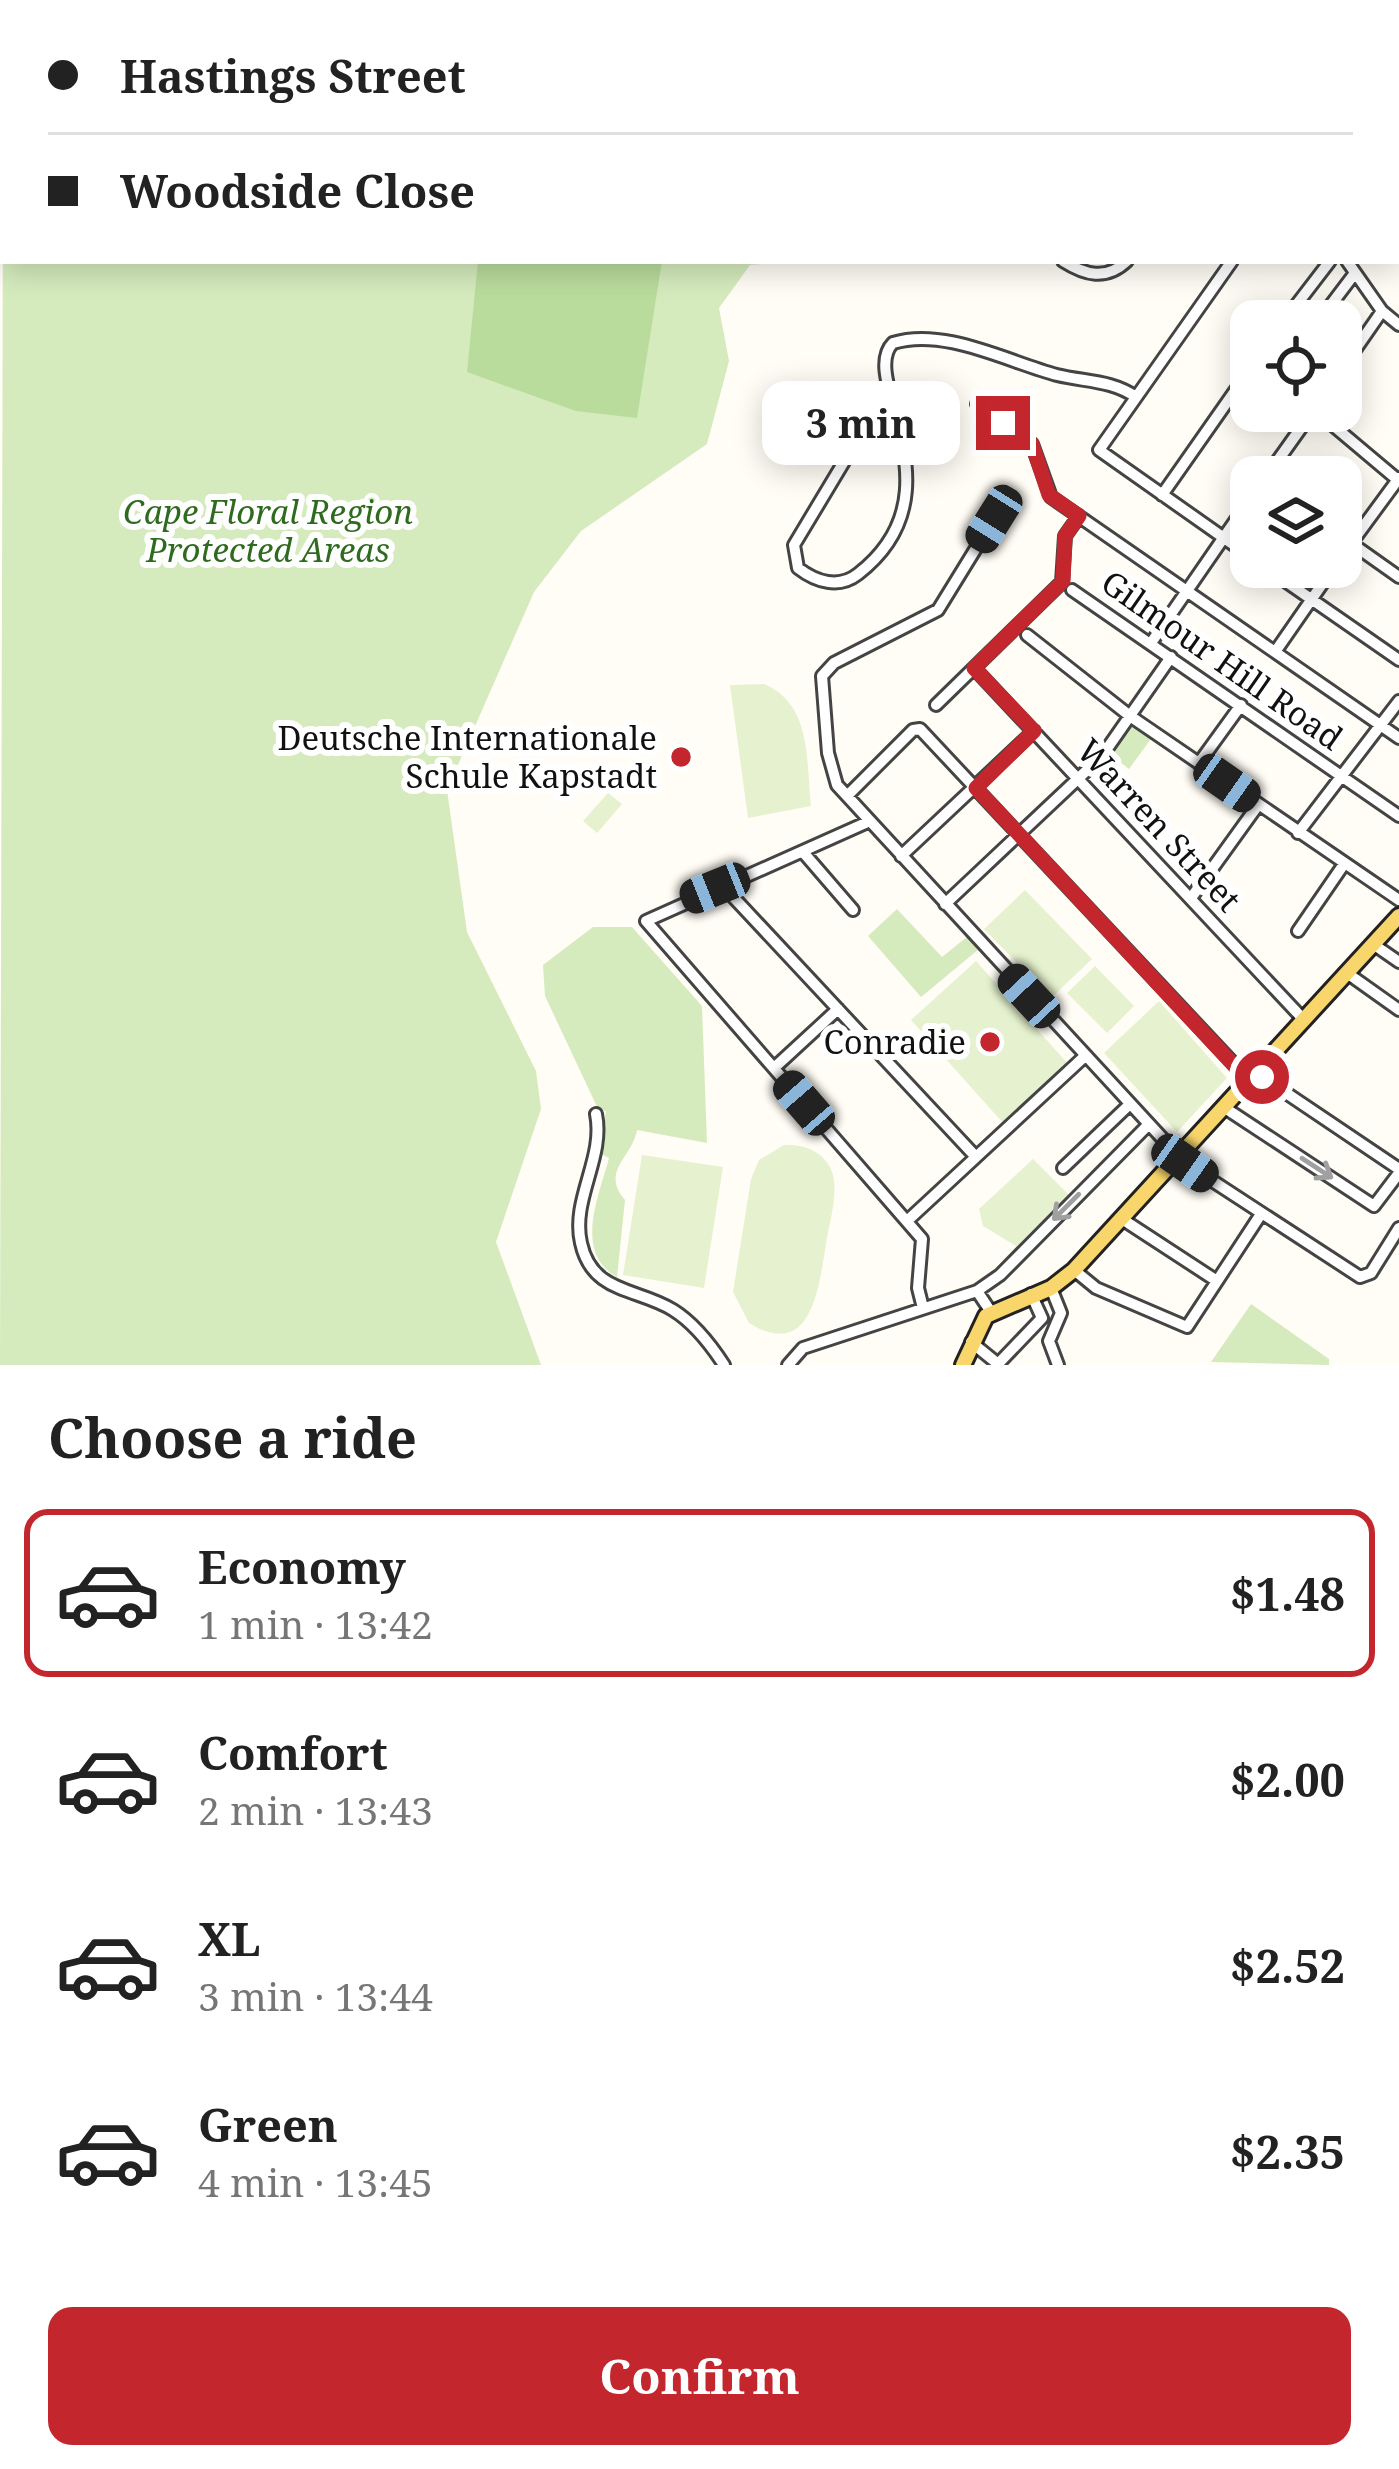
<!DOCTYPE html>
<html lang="en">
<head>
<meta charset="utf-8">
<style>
	body { margin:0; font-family:"Noto Serif",serif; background:#f2f2f2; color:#222; height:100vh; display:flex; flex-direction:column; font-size:45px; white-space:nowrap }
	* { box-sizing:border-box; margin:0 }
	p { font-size:39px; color:#767676 }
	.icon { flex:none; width:66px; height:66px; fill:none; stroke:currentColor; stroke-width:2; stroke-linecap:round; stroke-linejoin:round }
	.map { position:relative; height:1365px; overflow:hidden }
	.drawer { display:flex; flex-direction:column; background:#fff; flex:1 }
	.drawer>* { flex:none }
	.guide { position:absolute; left:0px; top:0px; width:1401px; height:264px; box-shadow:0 6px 30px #0003; display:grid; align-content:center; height:264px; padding:0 48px; background:#fff }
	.controls { position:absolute; left:1230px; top:300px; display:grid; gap:24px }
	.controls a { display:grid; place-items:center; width:132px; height:132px; border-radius:24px; background:#fff; box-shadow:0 6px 30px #0003; font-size:60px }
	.end { position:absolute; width:54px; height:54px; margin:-27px; border:15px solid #c4262e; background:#fff; box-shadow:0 0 0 6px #fff }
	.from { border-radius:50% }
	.bubble { position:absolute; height:84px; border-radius:24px; background:#fff; box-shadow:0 6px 30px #0003; font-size:39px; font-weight:700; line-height:84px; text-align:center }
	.car { position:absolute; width:36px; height:72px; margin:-36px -18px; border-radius:15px; box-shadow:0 0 9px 3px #0007; background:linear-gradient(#222 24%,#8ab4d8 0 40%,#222 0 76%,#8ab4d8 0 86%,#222 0) }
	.guide b { display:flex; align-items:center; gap:42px; height:114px; font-size:45px }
	.guide b+b { border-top:3px solid #e0e0e0 }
	.guide i { width:30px; height:30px; background:#222 }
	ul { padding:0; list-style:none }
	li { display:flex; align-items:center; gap:36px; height:168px; margin:0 24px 18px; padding:0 24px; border:6px solid transparent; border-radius:24px }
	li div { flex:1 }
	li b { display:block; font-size:45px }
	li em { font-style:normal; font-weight:700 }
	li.selected { border-color:#c4262e }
	li>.icon { width:108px; height:108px; stroke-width:1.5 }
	h2 { padding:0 48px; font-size:54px; line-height:144px }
	.primary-button { display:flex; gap:24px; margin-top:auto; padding:24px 48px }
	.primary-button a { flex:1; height:138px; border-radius:24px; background:#c4262e; color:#fff; font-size:48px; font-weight:700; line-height:138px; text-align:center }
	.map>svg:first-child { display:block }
	.green { fill:#d5ebbd }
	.forest { fill:#b9dc9c }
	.pitch { fill:#e6f2cf }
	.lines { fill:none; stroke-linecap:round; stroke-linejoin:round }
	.minor-casing { stroke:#444; stroke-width:16 }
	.major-casing { stroke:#222; stroke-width:20 }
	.minor { stroke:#fff; stroke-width:10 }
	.major { stroke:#f9d66b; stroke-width:14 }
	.oneway { stroke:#a0a0a0 }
	.route { stroke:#c4262e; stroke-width:15 }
	.poi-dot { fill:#c4262e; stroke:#fff; stroke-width:4.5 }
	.labels { text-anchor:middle; stroke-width:12; stroke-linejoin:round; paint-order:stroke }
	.park-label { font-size:33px; font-style:italic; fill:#2f6b1f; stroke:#fff }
	.street-label { font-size:33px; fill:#111; stroke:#fff }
	.poi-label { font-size:33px; fill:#111; stroke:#fff; text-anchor:end }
</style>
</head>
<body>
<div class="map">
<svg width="1399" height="1365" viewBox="0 0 1399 1365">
	<rect width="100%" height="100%" fill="#fffdf5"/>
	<!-- green -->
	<path class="green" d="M49 0H1133L48 3Z
		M1233 0H1399V68L1398 3Z
		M3 197V261H794L750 265 719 308 729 361 707 444 581 531 534 592 447 790 467 932 536 1071 541 1109 496 1242 541 1365H0Z
		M1128 725 1153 736 1129 769 1107 752Z
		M897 909 942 957 968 936 979 949 921 997 868 936Z
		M593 927H632L702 1006 707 1143 637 1130C632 1158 600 1171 625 1200L617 1277C573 1253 599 1196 609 1158L599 1153 606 1111H599L545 996 543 965Z
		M1251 1304 1329 1359V1365L1211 1362Z"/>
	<!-- forest -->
	<path class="forest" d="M607 0H810L811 3H605Z
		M478 261H662L637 418 576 411 467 372Z"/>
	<!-- pitch -->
	<path class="pitch" d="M764 684C812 704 806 760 811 806L748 818 730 685Z
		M608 793 622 804 597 833 583 821Z
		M1025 890 1092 959 1051 998 984 929Z
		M976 961 1069 1065 1003 1123 911 1020Z
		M1095 966 1134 1006 1107 1033 1067 993Z
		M1159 1001 1227 1078 1177 1132 1104 1053Z
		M784 1145C803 1144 822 1150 831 1169 840 1191 829 1222 826 1244 819 1286 812 1362 749 1323L733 1292 751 1179 759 1160Z
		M642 1155 723 1167 704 1288 623 1275Z
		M1033 1159 1071 1197 1021 1249 983 1226 979 1209Z"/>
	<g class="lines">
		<!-- minor casing -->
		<g class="minor-casing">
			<path id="minor" d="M25 0 30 3
				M1175 0 1176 3
				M1228 0 1229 3
				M0 69 3 71
				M1063 261C1085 275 1106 281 1127 261
				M1232 261 1099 450 1251 557
				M1347 261 1382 311 1399 325
				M1284 321 1330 261
				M1334 321 1327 310 1355 273
				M1341 327 1360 342
				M1341 370 1382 311
				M977 404 1032 444 1051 497 1399 738
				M1323 417 1399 481
				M854 445 794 545 798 568C816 582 839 589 858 574 964 492 857 378 893 343 944 327 1008 362 1057 375 1086 382 1111 380 1136 397
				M1266 477 1313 411
				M1162 495 1251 368
				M994 519 938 610 834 663 822 676 828 753 837 785 1185 1163 1360 1277 1371 1273 1399 1228
				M1341 536 1399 577
				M1341 557 1399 478
				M1265 567 1399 660
				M1072 590 1399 816
				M1027 635 1130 716 1399 900
				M1151 643 1251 498
				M1275 652 1334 567
				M974 668 1304 1020
				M936 705 1062 582 1065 536 1079 516
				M1199 763 1241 705
				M847 796 913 730 920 729 1248 1079
				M870 821 646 921 922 1239 918 1288 923 1308
				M1298 833 1399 701
				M803 852 853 910
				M901 856 1034 731
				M722 885 976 1157
				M1191 898 1258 805
				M945 904 1102 756 1171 657
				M1298 931 1344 864
				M1373 944 1399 962
				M1347 973 1399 1010
				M774 1068 838 1009
				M1255 1072 1399 1169
				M1225 1108 1374 1206 1399 1173
				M596 1114C605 1158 571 1199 581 1243 592 1294 638 1288 673 1310 694 1323 711 1345 724 1365
				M1063 1168 1130 1104
				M1122 1219 1217 1281
				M907 1221 1085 1056
				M1074 1270 1096 1288 1187 1327 1261 1214
				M1051 1288 1061 1313 1049 1341 1058 1365
				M977 1291 1000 1275 1149 1124
				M971 1342 998 1364 1042 1318 1031 1294
				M788 1365 803 1348 977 1291 991 1312"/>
		</g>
		<!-- major casing -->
		<g class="major-casing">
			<path id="major" d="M963 1365 986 1316 1051 1288 1074 1270 1399 916"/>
		</g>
		<!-- minor -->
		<use href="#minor" class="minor"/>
		<!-- major -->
		<use href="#major" class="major"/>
	</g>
	<!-- one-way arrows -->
	<defs><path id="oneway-shaft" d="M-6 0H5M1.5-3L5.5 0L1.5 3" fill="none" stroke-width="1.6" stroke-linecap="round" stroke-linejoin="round" transform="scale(3)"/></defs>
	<g class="oneway">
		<use href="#oneway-shaft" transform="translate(1317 1168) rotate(33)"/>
		<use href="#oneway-shaft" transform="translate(1066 1207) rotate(135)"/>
	</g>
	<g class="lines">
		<!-- route -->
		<path class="route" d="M1003 423 1032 444 1049 495 1079 516 1065 536 1063 581 974 668 1034 731 976 788 1242 1074 1262 1077"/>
	</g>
	<!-- markers -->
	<g class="poi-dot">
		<circle cx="681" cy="757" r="12"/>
		<circle cx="990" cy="1042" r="12"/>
	</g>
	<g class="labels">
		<!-- park labels -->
		<g class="park-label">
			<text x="268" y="524">Cape Floral Region<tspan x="268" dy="38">Protected Areas</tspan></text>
		</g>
		<!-- street labels -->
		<g class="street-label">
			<text transform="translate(1222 660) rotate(35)" y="12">Gilmour Hill Road</text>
			<text transform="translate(1159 825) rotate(47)" y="12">Warren Street</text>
		</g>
		<!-- poi labels -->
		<g class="poi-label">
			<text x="657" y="750">Deutsche Internationale<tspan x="657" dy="38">Schule Kapstadt</tspan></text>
			<text x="966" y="1054">Conradie</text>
		</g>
	</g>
</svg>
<div class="controls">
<a><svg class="icon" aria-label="locate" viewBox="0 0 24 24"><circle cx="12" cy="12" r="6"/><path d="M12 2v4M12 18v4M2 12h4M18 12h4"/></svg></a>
<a><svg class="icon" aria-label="layers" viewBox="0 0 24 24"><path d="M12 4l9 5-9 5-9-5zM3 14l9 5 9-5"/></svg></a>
</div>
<i class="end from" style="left:1262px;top:1077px"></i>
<i class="end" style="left:1003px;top:423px"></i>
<div class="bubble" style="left:762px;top:381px;width:198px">3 min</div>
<i class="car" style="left:994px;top:519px;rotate:212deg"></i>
<i class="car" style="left:1227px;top:783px;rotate:125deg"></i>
<i class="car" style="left:715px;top:888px;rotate:248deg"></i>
<i class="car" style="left:1029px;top:996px;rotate:317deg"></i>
<i class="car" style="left:804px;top:1103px;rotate:319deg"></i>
<i class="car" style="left:1185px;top:1163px;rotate:125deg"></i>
<div class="guide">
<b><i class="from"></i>Hastings Street</b>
<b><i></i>Woodside Close</b>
</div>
</div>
<section class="drawer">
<h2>Choose a ride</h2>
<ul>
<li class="selected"><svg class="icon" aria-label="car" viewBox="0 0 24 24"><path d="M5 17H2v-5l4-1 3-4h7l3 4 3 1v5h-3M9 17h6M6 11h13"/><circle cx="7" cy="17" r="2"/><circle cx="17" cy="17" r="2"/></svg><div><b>Economy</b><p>1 min · 13:42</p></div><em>$1.48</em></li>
<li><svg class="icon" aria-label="car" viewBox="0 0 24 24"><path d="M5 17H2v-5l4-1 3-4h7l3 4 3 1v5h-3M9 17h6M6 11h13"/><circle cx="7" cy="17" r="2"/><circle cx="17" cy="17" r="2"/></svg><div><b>Comfort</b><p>2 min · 13:43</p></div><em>$2.00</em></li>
<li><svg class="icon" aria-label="car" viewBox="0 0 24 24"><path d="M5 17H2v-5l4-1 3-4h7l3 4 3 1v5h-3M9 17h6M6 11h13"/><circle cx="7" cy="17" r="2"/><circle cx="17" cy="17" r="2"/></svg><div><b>XL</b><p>3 min · 13:44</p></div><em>$2.52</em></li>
<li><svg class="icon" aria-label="car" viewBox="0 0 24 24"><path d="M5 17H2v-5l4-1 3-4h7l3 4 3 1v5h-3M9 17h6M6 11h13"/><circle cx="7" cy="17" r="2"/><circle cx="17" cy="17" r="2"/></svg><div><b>Green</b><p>4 min · 13:45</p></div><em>$2.35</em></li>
</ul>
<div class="primary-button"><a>Confirm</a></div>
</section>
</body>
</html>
